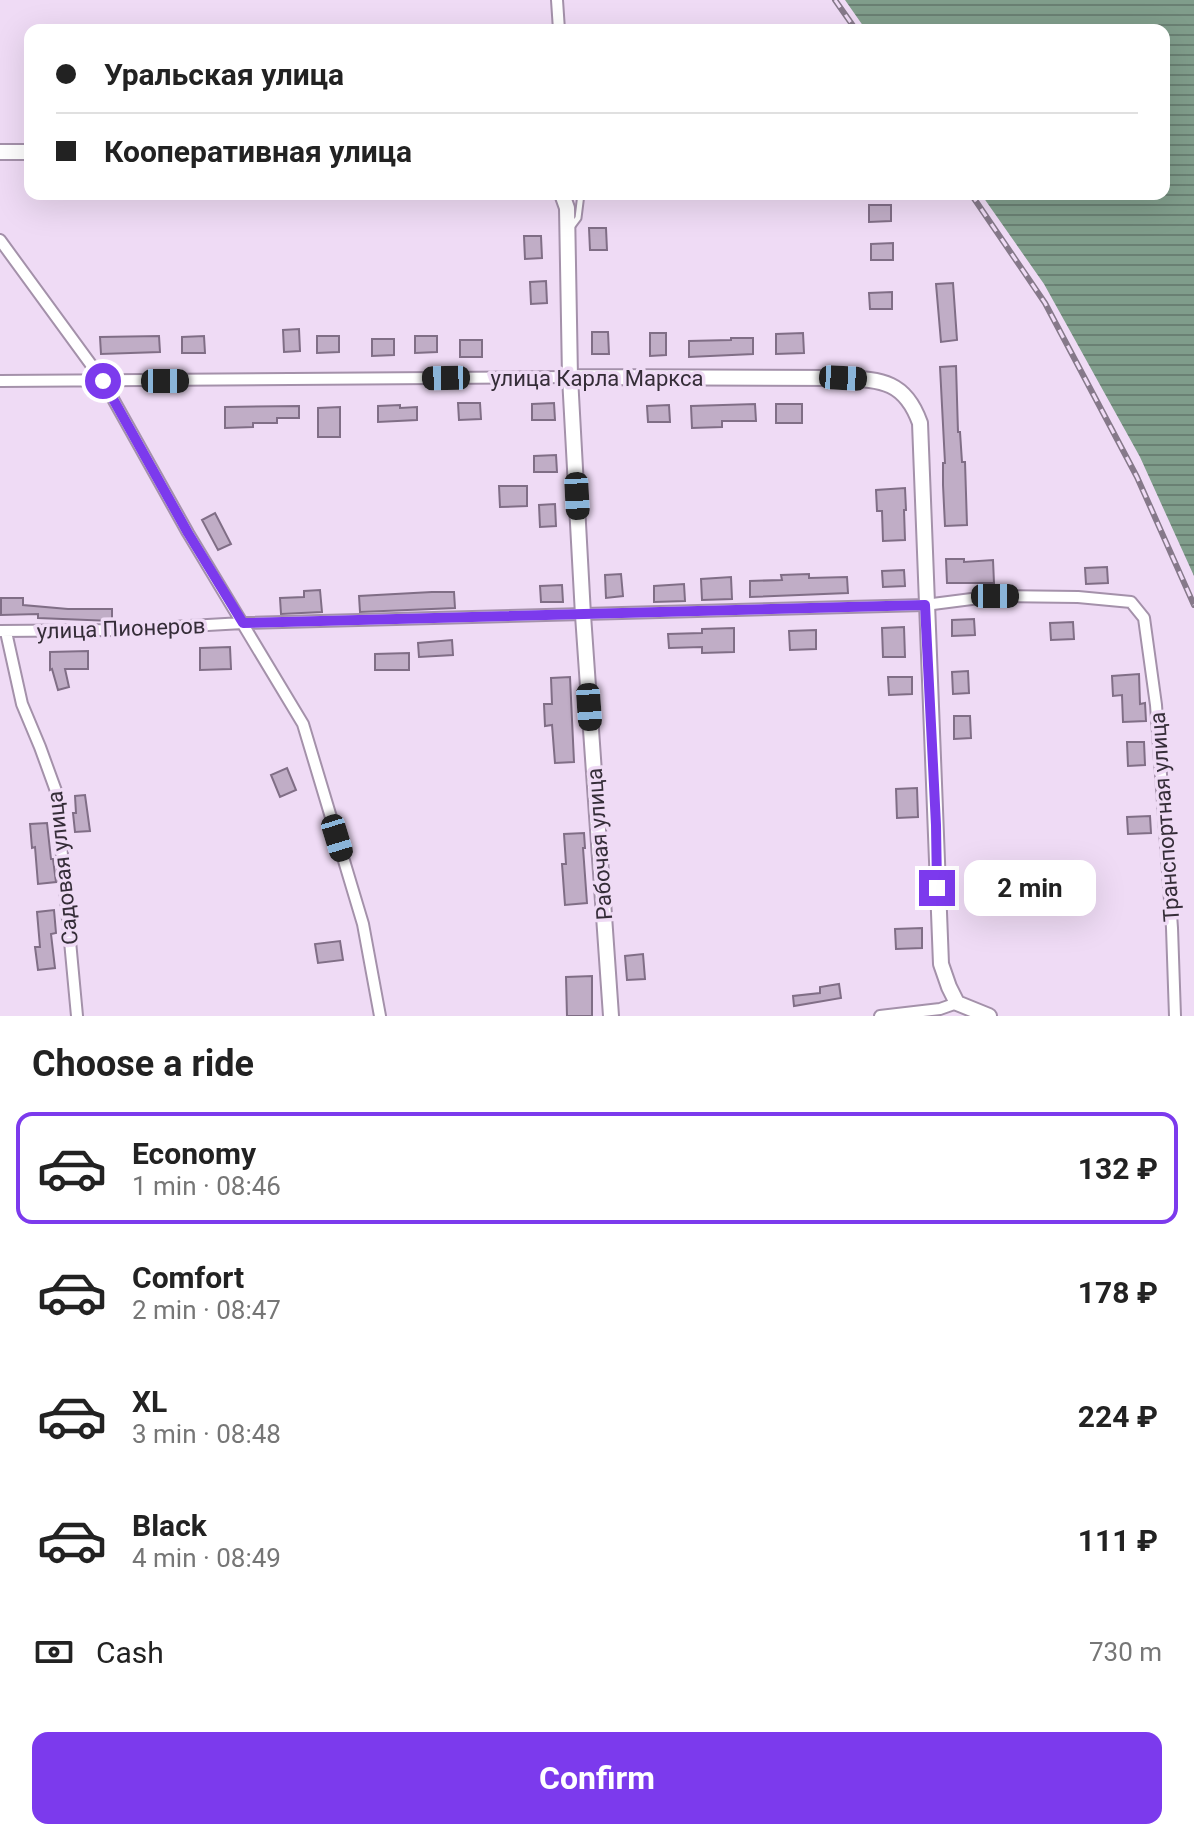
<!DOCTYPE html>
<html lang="en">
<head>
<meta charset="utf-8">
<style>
	body { margin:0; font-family:Roboto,sans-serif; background:#f6f6f6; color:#222; height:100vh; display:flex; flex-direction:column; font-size:30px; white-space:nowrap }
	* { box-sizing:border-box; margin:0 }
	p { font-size:26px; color:#767676 }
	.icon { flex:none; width:44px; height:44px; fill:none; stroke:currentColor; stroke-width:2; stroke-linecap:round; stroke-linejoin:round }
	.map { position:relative; height:1016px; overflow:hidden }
	.side { display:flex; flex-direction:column; background:#fff; flex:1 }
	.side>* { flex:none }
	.guide { position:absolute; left:24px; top:24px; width:1146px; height:176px; border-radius:16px; box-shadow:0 8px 32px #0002; display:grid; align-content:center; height:176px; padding:0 32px; background:#fff }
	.end { position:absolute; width:36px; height:36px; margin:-18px; border:10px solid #7c3aed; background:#fff; box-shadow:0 0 0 4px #fff }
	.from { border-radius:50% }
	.bubble { position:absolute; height:56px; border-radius:16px; background:#fff; box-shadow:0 8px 32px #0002; font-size:26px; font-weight:700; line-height:56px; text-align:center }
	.car { position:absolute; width:24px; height:48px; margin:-24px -12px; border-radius:10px; box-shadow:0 0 6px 2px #0007; background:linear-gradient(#222 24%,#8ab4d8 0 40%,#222 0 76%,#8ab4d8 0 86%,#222 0) }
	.guide b { display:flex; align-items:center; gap:28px; height:76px; font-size:30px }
	.guide b+b { border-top:2px solid #e0e0e0 }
	.guide i { width:20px; height:20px; background:#222 }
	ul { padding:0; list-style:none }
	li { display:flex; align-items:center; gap:24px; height:112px; margin:0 16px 12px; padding:0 16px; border:4px solid transparent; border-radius:16px }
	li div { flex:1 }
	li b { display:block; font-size:30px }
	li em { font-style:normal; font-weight:700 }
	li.on { border-color:#7c3aed }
	li>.icon { width:72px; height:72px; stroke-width:1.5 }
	h2 { padding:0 32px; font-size:36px; line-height:96px }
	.pay { display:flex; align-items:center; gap:20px; height:88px; padding:0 32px; font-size:30px }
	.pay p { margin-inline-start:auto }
	.cta { display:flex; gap:16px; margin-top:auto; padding:16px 32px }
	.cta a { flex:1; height:92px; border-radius:16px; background:#7c3aed; color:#fff; font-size:32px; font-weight:700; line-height:92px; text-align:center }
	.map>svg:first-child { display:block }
	.water { fill:url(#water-rules) }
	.building { fill:#c0adc6; stroke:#806e86; stroke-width:2 }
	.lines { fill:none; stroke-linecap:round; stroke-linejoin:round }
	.lane-casing { stroke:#a491aa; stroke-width:9 }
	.street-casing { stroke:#a491aa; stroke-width:14 }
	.secondary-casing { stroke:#a491aa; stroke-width:18 }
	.lane { stroke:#fff; stroke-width:5 }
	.street { stroke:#fff; stroke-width:10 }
	.secondary { stroke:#fff; stroke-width:14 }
	.rail-casing { stroke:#86798a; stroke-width:6 }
	.rail { stroke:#efdbf5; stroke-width:3; stroke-dasharray:9; stroke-linecap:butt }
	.route { stroke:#7c3aed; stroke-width:10 }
	.labels { text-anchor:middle; stroke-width:7; stroke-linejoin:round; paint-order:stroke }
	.street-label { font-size:22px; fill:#352d38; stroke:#efdbf5 }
</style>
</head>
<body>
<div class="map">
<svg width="1194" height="1016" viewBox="0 0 1194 1016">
	<defs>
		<pattern id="water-rules" width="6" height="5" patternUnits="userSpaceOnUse" patternTransform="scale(2)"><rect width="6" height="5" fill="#809d8b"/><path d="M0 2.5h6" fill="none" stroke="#6a8073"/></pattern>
	</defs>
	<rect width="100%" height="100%" fill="#efdbf5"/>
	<!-- water -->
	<path class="water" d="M845 0H1194V576L1140 457 1044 284 981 194H1164V30H866Z"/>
	<!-- building -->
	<path class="building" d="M869 205H891V221L869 222Z
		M589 228H606L607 250H590Z
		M524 236H541L542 258 525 259Z
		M893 243V260H871V244Z
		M546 281 547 303 531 304 530 282Z
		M953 283 957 340 941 342 936 284Z
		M892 292V309H870L869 293Z
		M299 329 300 351 284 352 283 330Z
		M592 332H608L609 354H592Z
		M650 333H666V355L650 356Z
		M803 333 804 353 776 354V334Z
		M159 336 160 352 101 354 100 337Z
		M204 336 205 353H182V337Z
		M317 336H339V352L317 353Z
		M415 336H437V352L415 353Z
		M731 338H753V354L689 357V341L731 340Z
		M372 339H394V355L372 356Z
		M460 340H482V357H460Z
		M956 366 958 432H960L962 462H965L967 525 945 526 943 485V463H945L940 367Z
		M458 403H480L481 419 459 420Z
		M554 403 555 420H532V404Z
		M755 404 756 421H722V427L692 428 691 406Z
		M776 404H802V423H776Z
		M400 405V408L417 407V420L378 422V406Z
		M669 405 670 422H648L647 406Z
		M299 406V418H277V423H253V427L225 428V407Z
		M340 407V437H318V408Z
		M556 455 557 472H534V456Z
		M499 486H527V506L500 507Z
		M905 488 906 510H904L905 540 883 541 882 511H877L876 490Z
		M555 504 556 526 540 527 539 505Z
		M215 513 231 544 218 550 202 520Z
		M946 559H964V562L993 560 994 583H947Z
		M1107 567 1108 583 1086 584 1085 568Z
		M904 570 905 586 883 587 882 571Z
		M621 574 623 596 606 598 605 575Z
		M809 574V578L847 577 848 593 750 597V581L782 580 781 575Z
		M731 577 732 599 702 600 701 579Z
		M684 584 685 601 654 602V586Z
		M562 585 563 602H541L540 586Z
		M320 590 322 612 281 614 280 598 304 597V591Z
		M432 592H454L455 608 360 612 359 596Z
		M1 598H23V605L68 609H112V621L38 618V614L1 615Z
		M974 619 975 635 952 636V620Z
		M1073 622 1074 639 1051 640 1050 623Z
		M904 627 905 657H883L882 628Z
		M734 628V652L702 653V647L669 648 668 634 702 633V629Z
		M816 630V649L790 650 789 631Z
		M452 640 453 655 419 657 418 643Z
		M230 647 231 669 200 670V648Z
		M88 651V669H65L69 687 58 690 52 669 50 670V652Z
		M409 653V670H375V654Z
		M968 671 969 693 953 694 952 672Z
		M1139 674 1140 704 1145 703 1146 721 1123 722 1122 695 1113 696 1112 676Z
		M570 677 574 762 555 763 552 725 545 726 544 704H552L551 678Z
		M888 677H912V694L889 695Z
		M954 716H970L971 738 954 739Z
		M1127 742H1144L1145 765 1128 766Z
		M287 768 296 790 280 797 271 775Z
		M917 788 918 817 897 818 896 789Z
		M85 795 90 831 75 832 73 813H76L75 796Z
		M1150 816 1151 833 1128 834 1127 817Z
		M47 823 51 859H53L56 882 38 884 35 847 32 848 30 824Z
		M584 833 585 848H583L587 903 565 905 562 864H566L564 834Z
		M54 910 56 933 51 934 55 968 38 970 35 947H40L37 912Z
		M922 928V948L896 949 895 929Z
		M340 941 343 960 318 963 315 944Z
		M643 954 645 979 627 980 625 956Z
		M592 976V1016H567L566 977Z
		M839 984 841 998 794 1006 793 996 820 993V987Z"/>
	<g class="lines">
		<!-- lane casing -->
		<g class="lane-casing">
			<path id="lane" d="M572 226 578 218 581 194"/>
		</g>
		<!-- street casing -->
		<g class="street-casing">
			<path id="street" d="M557 0 559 30
				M0 240 103 381 188 533 303 724 363 924 380 1016
				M0 381 570 377
				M0 631 119 630 243 623 925 605 995 596 1078 597 1131 602 1144 618 1156 705 1172 928 1175 1016
				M6 632 22 704 40 747 56 791 77 1016
				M880 1016 940 1009 957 1003"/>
		</g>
		<!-- secondary casing -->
		<g class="secondary-casing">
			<path id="secondary" d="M0 152H30
				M562 194 567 208 570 377 583 615 611 1016
				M570 377 843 378C882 380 905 381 920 423L941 964 949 987 957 1003 989 1016"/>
		</g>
		<!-- lane -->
		<use href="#lane" class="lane"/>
		<!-- street -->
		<use href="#street" class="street"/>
		<!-- secondary -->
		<use href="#secondary" class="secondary"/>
		<!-- rail casing -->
		<g class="rail-casing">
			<path id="rail" d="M835 0 856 30
				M971 194 1045 303 1137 477 1194 605"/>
		</g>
		<!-- rail -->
		<use href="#rail" class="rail"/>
	</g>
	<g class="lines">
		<!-- route -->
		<path class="route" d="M103 381 188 533 243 623 925 605 936 825 937 888"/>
	</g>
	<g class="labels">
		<!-- street labels -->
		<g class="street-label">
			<text x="597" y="386">улица Карла Маркса</text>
			<text transform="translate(121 628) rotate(-2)" y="8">улица Пионеров</text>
			<text transform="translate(1164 817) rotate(-94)" y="8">Транспортная улица</text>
			<text transform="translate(599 844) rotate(-94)" y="8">Рабочая улица</text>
			<text transform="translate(62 868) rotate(-96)" y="8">Садовая улица</text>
		</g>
	</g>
</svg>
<i class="end from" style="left:103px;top:381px"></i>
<i class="end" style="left:937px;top:888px"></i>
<div class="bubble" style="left:964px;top:860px;width:132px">2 min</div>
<i class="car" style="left:446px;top:378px;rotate:269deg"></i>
<i class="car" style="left:843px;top:378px;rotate:93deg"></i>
<i class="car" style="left:165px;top:381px;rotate:90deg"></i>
<i class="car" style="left:577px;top:496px;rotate:177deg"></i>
<i class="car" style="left:995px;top:596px;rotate:90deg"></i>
<i class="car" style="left:589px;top:707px;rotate:176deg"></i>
<i class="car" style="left:337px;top:838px;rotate:163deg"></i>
<div class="guide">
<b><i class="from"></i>Уральская улица</b>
<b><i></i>Кооперативная улица</b>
</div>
</div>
<section class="side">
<h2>Choose a ride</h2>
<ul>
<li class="on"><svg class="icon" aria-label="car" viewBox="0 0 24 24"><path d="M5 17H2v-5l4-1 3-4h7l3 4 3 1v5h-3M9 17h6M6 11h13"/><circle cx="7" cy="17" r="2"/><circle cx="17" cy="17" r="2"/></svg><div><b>Economy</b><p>1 min · 08:46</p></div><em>132 ₽</em></li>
<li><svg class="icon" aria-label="car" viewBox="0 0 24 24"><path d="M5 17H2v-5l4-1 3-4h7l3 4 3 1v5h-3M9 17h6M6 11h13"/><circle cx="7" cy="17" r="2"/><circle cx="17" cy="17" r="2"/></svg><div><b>Comfort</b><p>2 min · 08:47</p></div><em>178 ₽</em></li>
<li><svg class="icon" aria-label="car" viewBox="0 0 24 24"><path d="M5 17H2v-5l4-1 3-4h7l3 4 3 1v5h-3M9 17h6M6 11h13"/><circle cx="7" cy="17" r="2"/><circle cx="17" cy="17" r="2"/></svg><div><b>XL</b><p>3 min · 08:48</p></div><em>224 ₽</em></li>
<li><svg class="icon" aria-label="car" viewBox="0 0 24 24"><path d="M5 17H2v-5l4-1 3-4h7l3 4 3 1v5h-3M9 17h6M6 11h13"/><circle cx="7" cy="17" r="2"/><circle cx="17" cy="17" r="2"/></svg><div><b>Black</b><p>4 min · 08:49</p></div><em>111 ₽</em></li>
</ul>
<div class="pay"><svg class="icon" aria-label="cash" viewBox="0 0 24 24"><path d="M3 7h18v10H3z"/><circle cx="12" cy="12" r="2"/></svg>Cash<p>730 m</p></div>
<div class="cta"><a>Confirm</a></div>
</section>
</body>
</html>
